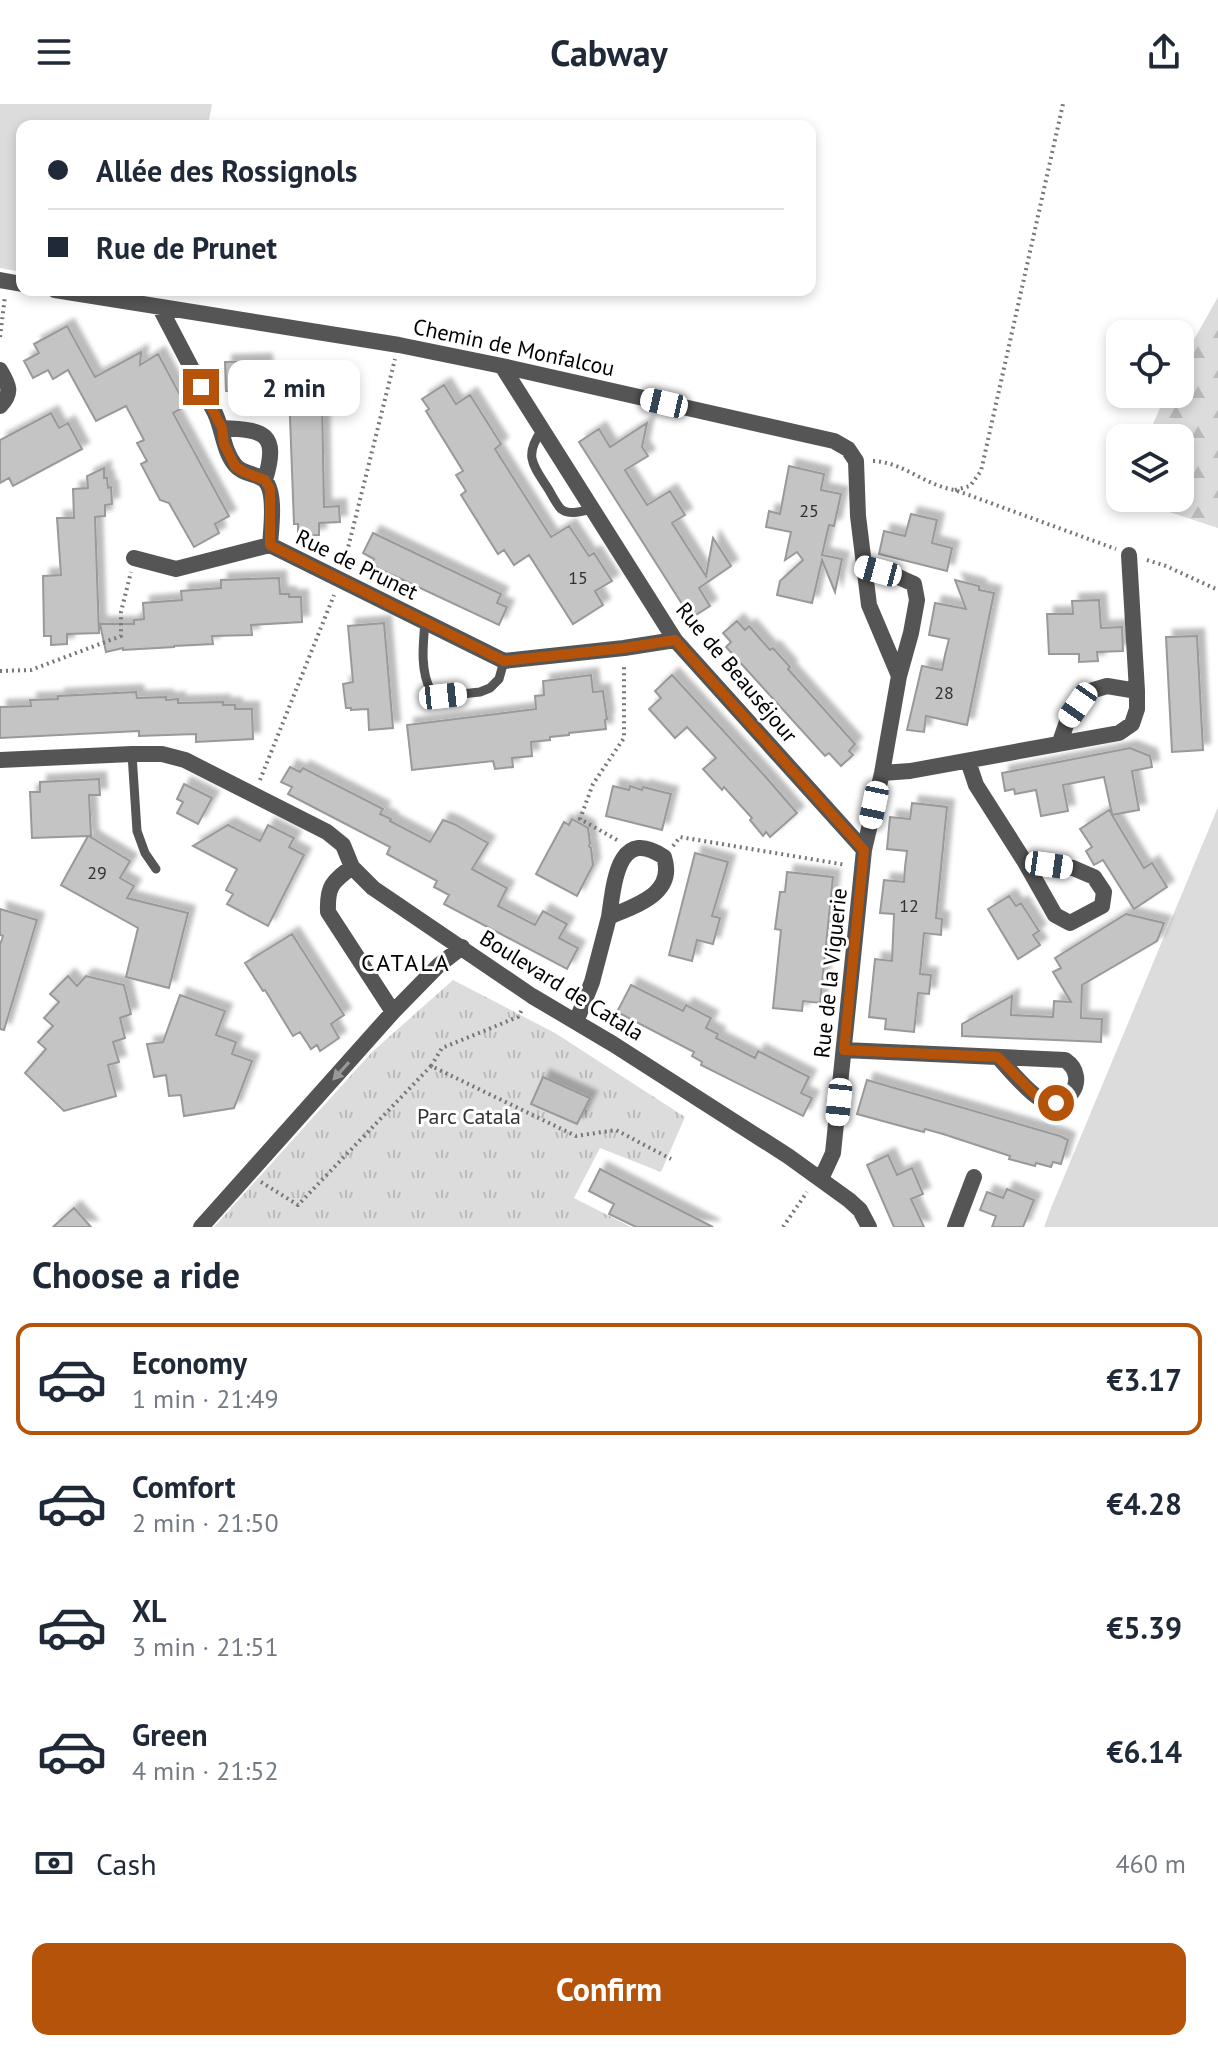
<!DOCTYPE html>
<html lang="en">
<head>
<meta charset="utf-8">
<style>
	body { margin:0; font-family:"PT Sans",sans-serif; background:#f6f6f7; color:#1f2937; height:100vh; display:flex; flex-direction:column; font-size:30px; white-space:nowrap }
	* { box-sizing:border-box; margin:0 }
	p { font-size:26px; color:#747a83 }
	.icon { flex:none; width:44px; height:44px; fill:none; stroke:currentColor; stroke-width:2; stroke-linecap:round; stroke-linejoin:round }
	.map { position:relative; height:1123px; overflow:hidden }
	.details { display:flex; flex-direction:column; background:#fff; flex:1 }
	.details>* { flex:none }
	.banner { position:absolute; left:16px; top:16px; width:800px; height:176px; border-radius:16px; box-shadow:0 4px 12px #0003; display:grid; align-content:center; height:176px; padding:0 32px; background:#fff }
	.buttons { position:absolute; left:1106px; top:216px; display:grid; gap:16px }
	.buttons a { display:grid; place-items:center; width:88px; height:88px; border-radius:16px; background:#fff; box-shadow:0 4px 12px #0003; font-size:40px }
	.end { position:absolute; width:36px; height:36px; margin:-18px; border:10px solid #b45309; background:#fff; box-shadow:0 0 0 4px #fff }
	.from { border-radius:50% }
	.bubble { position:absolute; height:56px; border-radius:16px; background:#fff; box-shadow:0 4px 12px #0003; font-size:26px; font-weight:700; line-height:56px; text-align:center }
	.car { position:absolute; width:24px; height:48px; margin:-24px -12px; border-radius:10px; box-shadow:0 0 6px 2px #0007; background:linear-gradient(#fff 24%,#345 0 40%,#fff 0 76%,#345 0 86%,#fff 0) }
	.banner b { display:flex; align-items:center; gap:28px; height:76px; font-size:30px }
	.banner b+b { border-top:2px solid #e0e1e3 }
	.banner i { width:20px; height:20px; background:#1f2937 }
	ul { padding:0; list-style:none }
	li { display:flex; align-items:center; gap:24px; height:112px; margin:0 16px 12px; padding:0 16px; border:4px solid transparent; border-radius:16px }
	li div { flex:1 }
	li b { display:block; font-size:30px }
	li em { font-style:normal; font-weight:700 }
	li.on { border-color:#b45309 }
	li>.icon { width:72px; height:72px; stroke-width:1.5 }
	h2 { padding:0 32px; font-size:36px; line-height:96px }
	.pay { display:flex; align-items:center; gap:20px; height:88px; padding:0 32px; font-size:30px }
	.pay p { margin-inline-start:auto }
	.primary-button { display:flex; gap:16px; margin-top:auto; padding:16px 32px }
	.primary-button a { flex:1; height:92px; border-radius:16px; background:#b45309; color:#fff; font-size:32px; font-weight:700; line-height:92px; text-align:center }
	header { display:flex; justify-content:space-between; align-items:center; height:104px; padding:0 32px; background:#fff; font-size:36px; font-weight:700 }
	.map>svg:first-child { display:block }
	.grass { fill:#dcdcdc }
	.forest { fill:url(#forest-firs) }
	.park { fill:url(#park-tufts) }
	.building { fill:#c4c4c4; stroke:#999; stroke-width:2; filter:url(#shadow) }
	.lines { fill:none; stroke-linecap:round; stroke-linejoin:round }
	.path { stroke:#777; stroke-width:4; stroke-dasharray:2 4; stroke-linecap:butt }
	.service { stroke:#555; stroke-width:9 }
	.minor { stroke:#555; stroke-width:16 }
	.oneway { fill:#999 }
	.route { stroke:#b45309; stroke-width:10 }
	.labels { text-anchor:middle; stroke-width:6; stroke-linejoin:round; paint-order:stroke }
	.number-label { font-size:18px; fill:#313131 }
	.street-label { font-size:22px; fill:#000; stroke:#fff }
	.park-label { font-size:22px; fill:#333; stroke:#fff }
	.neighbourhood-label { font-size:24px; letter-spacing:2px; fill:#000; stroke:#fff }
</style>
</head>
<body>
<header><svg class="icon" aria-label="menu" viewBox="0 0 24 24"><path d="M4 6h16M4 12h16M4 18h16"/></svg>Cabway<svg class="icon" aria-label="share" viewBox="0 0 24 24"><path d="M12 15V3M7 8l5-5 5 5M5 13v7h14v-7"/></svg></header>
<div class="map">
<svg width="1218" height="1123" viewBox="0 0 1218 1123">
	<defs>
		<pattern id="forest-firs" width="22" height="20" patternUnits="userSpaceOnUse" patternTransform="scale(2)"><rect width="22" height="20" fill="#dcdcdc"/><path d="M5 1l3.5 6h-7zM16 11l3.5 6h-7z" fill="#bbb"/></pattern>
		<pattern id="park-tufts" width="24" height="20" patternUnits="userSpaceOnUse" patternTransform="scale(2)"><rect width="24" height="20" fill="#dcdcdc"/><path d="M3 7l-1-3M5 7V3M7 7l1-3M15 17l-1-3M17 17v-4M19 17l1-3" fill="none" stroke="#bbb"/></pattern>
		<filter id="shadow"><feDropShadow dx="7" dy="-7" stdDeviation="2" flood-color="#0004"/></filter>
	</defs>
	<rect width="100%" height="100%" fill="#fff"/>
	<!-- grass -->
	<path class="grass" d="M0 0H212L208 22H22V168L0 164Z
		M1218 703V1123H1044L1051 1104Z"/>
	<!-- forest -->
	<path class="forest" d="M1218 193V424L1139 398V394H1180V334H1147L1166 290H1180V260Z"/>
	<!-- park -->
	<path class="park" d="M453 876 555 929 685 1013 661 1068 600 1044 574 1094 631 1123H214L372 948Z"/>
	<!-- building -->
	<path class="building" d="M67 222 95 273 141 248 140 261 158 250 186 302 173 309 229 412 215 420 219 429 194 443 169 399 160 396 141 360 147 357 137 339 144 336 126 302 96 317 68 266 53 275 48 266 33 274 24 257 39 249 34 240Z
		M265 257 266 286H256L257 303 237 304 236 287H226L225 258Z
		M311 269 325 284V295H322L324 403 339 402 340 418 319 419V431L298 432V420H294L289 287Z
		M444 281 456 300 470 291 501 340 495 345 551 433 569 422 589 452 594 449 612 477 595 487 603 501 573 520 529 451 514 461 504 446 498 450 461 391 466 387 456 371 463 367 426 307 429 305 422 295Z
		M51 309 59 324 68 319 82 345 13 382 9 374 0 379V336Z
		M647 319 642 343 648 352 625 366 647 401 670 387 685 411 672 419 706 472 713 434 731 462 699 484 710 502 691 514 579 338 599 325 610 343Z
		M789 362 824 370 821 386 841 390 834 422 829 421 822 451 842 455 835 488 822 456 812 499 777 491 780 477 803 456 797 448 785 456 791 428 766 423 769 407 780 410Z
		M104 364V374H107L108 384 111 383 112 400 105 401V412L95 413 99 529 67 530V540L51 541V532H44L43 472 61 471 57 414H74L73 385 88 384 87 372Z
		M911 410 937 416 932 439 952 444 947 467 879 450 884 427 905 432Z
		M373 429 501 490 497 499 507 503 499 521 371 461 374 455 363 449Z
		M279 474 280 490H289V493H301L302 518 251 521 252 531 212 532 213 540 174 542V543L123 546V544L106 548 100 520H134V516L144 515 143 499 182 496 181 487 221 484V476Z
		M955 476 979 482V486L994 489 967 621 926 612 924 628 907 626 922 562 942 566 945 551 949 535 929 531 935 499 966 505Z
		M1099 496 1101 524 1122 523 1123 547 1097 548 1098 557 1079 558V550H1049L1047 510H1073L1072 497Z
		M737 517 745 526 749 522 770 546 773 544 790 563 788 565 855 640 849 647 853 651 841 662 829 649 825 652 726 543 731 538 723 529Z
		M384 519 393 624 369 626 368 605 351 606V604H346L343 580 353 578 348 522Z
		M1197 532 1203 646 1172 648 1166 533Z
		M591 571 593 588 603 587 607 615 605 616 606 625 569 629V631L550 633V636L531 638 532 652 512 654 513 663 495 665 493 657 412 666 407 621 536 605 535 592 544 591 543 577Z
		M672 571 764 671 797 709 770 733 766 728 763 732 750 716 752 714 724 683 722 686 703 665 716 654 687 623 675 634 649 605 661 594 655 587Z
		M136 588 137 594 166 593V596L178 595V599L223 598V601H235V605H252L253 635 196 638V630L139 632V627L0 634V603L31 602 30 596 58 595V592Z
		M1130 644 1150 652 1152 663 1132 667 1139 706 1112 711 1144 764 1152 759 1167 783 1134 805 1103 756 1094 761 1086 747 1092 743 1080 725 1109 706 1112 710 1104 673 1063 681 1068 707 1041 712 1036 686 1015 690 1014 685 1005 687 1002 669Z
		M290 663 300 668 303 664 383 705 380 710 391 715 390 717 430 738 443 716 454 720 488 739 472 765 507 784 498 802 535 821 543 807 567 820 559 834 578 844 567 865 444 800 449 791 434 783 437 777 387 750 390 743 288 690 292 683 281 678Z
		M99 675 100 691H89L91 732H89L130 757 120 774 134 782 127 794 188 809 169 884 126 873 138 824 61 781 88 732 32 734 30 688H40V678Z
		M184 680 212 694 198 720 177 709 183 698 177 695Z
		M613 682 629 686 630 682 642 686 643 683 671 690 662 726 606 712Z
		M912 699 947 703 936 814 942 815 941 831 924 829 920 870 931 871 929 890 918 889 914 928 885 925 886 915 869 913 875 855 892 857 894 810 880 809 884 776 904 778 905 763 907 747 887 745 890 713 910 715Z
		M572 715 588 724 590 739 589 742 591 744 593 761 577 792 536 770 564 718 569 721Z
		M228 721 260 737 268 721 294 734 289 743 304 751 268 822 227 800 233 790 226 786 237 765 193 742Z
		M695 749 728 758 712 812 720 814 713 840 697 836 692 857 669 851Z
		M787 768 833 773 820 899 803 897 802 907 773 904 781 826 775 825 780 788H785Z
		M1009 792 1016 802 1021 799 1039 827 1033 831 1040 841 1018 855 988 805Z
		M0 805 37 816 4 926 0 925V841L3 832 0 831Z
		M1126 810 1164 819 1157 837 1082 881 1081 914 1102 915 1101 938 962 932V920L1012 892 1011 911 1053 913 1054 897 1071 898 1053 868 1061 864 1055 854Z
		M292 830 344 911 331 920 339 934 320 947 317 941 311 945 300 928 293 932 265 886 263 887 245 859Z
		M68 872 77 882 86 872 124 881 131 910 120 914 125 934 113 938 119 958 108 961 116 992 64 1007 25 969 46 945 38 938 53 922 44 914 59 898 50 890Z
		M631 881 683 907 686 901 711 914 706 924 718 930 716 934 730 941 755 954 758 947 809 973 801 989 812 994 803 1012 701 961 702 958 692 952 694 948 617 908Z
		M180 891 225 907 216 931 236 938 232 950 252 957 234 1004 184 1012 181 991 169 992 166 971 154 973 147 940 163 938Z
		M543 973 590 994 577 1020 531 1000Z
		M867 976 1060 1032 1068 1036 1061 1060 1053 1058 1051 1063 1036 1059 1035 1062 1009 1055 1010 1052 943 1030 925 1025 924 1028 912 1025 857 1010Z
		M888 1051 897 1071 912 1064 923 1090 911 1095 924 1123H894L867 1061Z
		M600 1065 627 1079 713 1123H636L609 1110 614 1100 589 1087Z
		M1007 1085 1034 1096 1023 1123H992L996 1112 980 1106 987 1088 1003 1094Z
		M74 1104 91 1123H53Z"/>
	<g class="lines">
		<!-- path -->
		<path class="path" d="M0 233 5 192
			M873 357C903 358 926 382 955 386L1116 445
			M955 386 970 382 981 367 1063 0
			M1147 456 1166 462 1218 486
			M344 460 395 255
			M0 567 31 566 121 532V508L131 468
			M260 676 334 491
			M617 736 580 715 593 680 624 634V562
			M673 742 680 733 846 761
			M431 962 442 944 518 913 523 904
			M261 1078 298 1101 431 962 576 1032 616 1026 671 1055
			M783 1123 807 1088"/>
		<!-- service -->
		<path class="service" d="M542 326C524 351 532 360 547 383 551 389 556 400 561 405 570 412 583 407 593 405
			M425 518C423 541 420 567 431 587L443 592 480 588 490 584 499 575 504 557
			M132 650 137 727 145 749 156 765"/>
		<!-- minor -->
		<path class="minor" d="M0 176 22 180
			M55 186 399 241 502 262 834 337 848 345 856 357 858 412 869 501 899 572
			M160 204 215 309C223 326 223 346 235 361 242 370 254 369 263 375 277 385 271 425 270 441L504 557 624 544 675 536
			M502 262 675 536 864 746
			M0 266C9 281 13 289 0 302
			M222 324C265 326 279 329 265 376
			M134 454 176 465 270 441
			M1060 638 1068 615 1087 588 1107 582 1137 587
			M0 656 132 650H162L185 656 327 728 343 741 352 763
			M968 657 976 681 1025 758
			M882 669 910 667 1119 629 1132 620 1137 605V587L1129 451
			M1025 758 1073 764 1094 773 1104 788 1102 802 1070 819 1055 811Z
			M393 908 328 808C327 782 332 778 352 763L373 784 532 892 613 940 788 1052 849 1096 860 1106 869 1123
			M576 918 592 878 609 813C636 801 676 790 664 753 617 721 614 781 609 813
			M844 946 1065 956C1092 974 1065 1012 1039 994 1026 986 1009 965 998 953
			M821 1075 833 1049 864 746 882 669 899 572 911 529 917 496 914 480 894 471 863 463
			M201 1123 393 908 439 861 462 843
			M955 1123 974 1073"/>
	</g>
	<!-- one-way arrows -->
	<defs><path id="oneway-solid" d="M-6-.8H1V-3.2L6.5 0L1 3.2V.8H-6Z" transform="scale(2)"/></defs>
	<use class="oneway" href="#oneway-solid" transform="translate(341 967) rotate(132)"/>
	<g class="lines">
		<!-- route -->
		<path class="route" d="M201 283 222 324 224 340 235 362 244 368 265 376 270 385V441L504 557 624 544 675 536 864 746 844 946 998 953 1040 996 1056 999"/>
	</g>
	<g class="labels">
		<!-- number labels -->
		<g class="number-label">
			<text x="809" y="413">25</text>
			<text x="578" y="480">15</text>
			<text x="944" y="595">28</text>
			<text x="97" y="775">29</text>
			<text x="909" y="808">12</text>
		</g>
		<!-- street labels -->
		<g class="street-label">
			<text transform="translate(514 243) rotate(12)" y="8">Chemin de Monfalcou</text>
			<text transform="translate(357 460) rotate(26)" y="8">Rue de Prunet</text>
			<text transform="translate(737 568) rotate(50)" y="8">Rue de Beauséjour</text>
			<text transform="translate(830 869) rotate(-84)" y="8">Rue de la Viguerie</text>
			<text transform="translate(562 881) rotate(32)" y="8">Boulevard de Catala</text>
		</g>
		<!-- park labels -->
		<g class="park-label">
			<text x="469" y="1020">Parc Catala</text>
		</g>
		<!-- neighbourhood labels -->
		<g class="neighbourhood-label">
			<text x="406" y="867">CATALA</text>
		</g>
	</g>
</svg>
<div class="buttons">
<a><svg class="icon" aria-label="locate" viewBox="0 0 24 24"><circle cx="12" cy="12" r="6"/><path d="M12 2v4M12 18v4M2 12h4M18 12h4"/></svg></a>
<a><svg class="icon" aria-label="layers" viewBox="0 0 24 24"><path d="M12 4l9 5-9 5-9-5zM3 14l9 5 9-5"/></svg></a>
</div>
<i class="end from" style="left:1056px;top:999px"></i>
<i class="end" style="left:201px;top:283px"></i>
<div class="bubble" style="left:228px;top:256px;width:132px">2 min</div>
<i class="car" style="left:664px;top:299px;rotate:283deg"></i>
<i class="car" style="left:878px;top:467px;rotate:285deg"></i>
<i class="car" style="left:443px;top:592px;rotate:84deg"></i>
<i class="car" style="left:1078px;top:601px;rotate:215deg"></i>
<i class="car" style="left:874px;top:701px;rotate:192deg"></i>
<i class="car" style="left:1049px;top:761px;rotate:98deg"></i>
<i class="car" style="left:839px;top:998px;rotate:186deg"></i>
<div class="banner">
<b><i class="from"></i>Allée des Rossignols</b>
<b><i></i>Rue de Prunet</b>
</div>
</div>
<section class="details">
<h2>Choose a ride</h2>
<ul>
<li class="on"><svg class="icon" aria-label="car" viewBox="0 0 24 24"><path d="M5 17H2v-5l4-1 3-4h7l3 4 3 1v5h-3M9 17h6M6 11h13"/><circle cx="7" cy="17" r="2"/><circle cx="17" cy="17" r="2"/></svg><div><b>Economy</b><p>1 min · 21:49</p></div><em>€3.17</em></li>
<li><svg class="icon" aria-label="car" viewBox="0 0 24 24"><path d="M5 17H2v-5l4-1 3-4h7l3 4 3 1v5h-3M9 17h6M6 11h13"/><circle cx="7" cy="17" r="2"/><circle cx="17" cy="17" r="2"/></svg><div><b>Comfort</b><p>2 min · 21:50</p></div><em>€4.28</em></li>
<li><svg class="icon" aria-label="car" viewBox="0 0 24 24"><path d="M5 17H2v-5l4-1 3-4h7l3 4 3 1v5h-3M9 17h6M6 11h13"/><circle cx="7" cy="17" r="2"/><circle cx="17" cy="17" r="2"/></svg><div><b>XL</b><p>3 min · 21:51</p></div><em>€5.39</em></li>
<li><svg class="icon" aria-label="car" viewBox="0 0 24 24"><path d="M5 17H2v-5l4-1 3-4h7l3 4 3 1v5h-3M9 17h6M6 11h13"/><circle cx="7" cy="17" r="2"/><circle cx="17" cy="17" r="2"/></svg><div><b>Green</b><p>4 min · 21:52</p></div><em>€6.14</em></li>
</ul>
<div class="pay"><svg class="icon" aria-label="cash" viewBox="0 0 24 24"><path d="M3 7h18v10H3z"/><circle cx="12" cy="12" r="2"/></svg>Cash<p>460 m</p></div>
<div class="primary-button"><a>Confirm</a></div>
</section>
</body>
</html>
